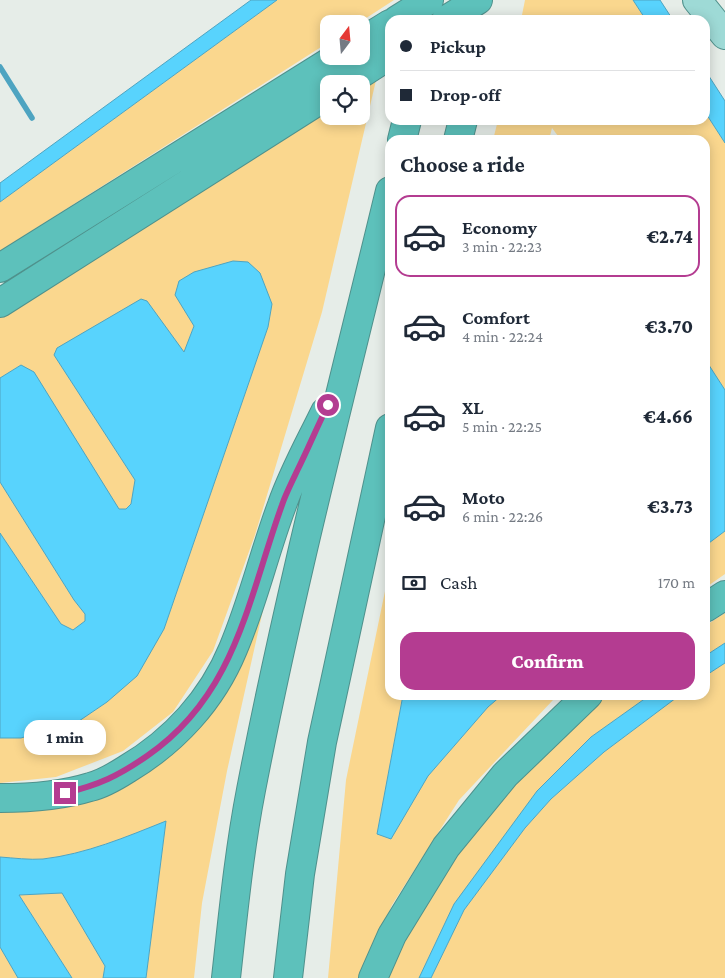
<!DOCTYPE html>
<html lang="en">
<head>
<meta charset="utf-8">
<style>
	body { margin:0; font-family:"Crimson Pro",serif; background:#f6f6f7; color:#1f2937; height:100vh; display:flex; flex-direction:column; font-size:19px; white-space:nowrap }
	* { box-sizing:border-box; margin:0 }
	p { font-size:16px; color:#747a83 }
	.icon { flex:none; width:28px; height:28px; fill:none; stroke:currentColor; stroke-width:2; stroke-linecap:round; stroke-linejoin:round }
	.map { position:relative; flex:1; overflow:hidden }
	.drawer { position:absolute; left:385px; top:135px; width:325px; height:565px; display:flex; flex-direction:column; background:#fff; border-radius:15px; box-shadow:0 2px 12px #0003 }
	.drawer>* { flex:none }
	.banner { position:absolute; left:385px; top:15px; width:325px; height:110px; border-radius:15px; box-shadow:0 2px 12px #0003; display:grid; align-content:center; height:110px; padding:0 15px; background:#fff }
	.needle { width:32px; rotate:16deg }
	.tools { position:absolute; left:320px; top:15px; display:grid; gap:10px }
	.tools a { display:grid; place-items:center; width:50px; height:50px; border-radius:10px; background:#fff; box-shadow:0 2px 12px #0003; font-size:25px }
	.end { position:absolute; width:22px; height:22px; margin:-11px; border:6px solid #b43c91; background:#fff; box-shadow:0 0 0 2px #fff }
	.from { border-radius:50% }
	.bubble { position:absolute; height:35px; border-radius:15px; background:#fff; box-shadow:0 2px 12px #0003; font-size:16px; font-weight:800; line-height:35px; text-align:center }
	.banner b { display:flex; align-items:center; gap:18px; height:48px; font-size:19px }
	.banner b+b { border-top:1px solid #e0e1e3 }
	.banner i { width:12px; height:12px; background:#1f2937 }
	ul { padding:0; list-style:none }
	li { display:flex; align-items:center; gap:15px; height:82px; margin:0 10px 8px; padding:0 5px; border:2px solid transparent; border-radius:15px }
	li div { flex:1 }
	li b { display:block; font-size:19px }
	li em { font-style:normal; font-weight:800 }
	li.selected { border-color:#b43c91 }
	li>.icon { width:45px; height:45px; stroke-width:1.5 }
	h2 { padding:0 15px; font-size:22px; line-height:60px }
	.pay { display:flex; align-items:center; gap:12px; height:55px; padding:0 15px; font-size:19px }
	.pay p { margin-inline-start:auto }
	.cta { display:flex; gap:10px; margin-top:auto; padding:10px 15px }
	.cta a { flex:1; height:58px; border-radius:15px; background:#b43c91; color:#fff; font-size:20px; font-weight:800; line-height:58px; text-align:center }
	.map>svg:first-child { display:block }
	.green { fill:#fad78e }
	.water { fill:#58d3fd; stroke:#4ea4c1 }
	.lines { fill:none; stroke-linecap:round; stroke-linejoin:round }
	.stream { stroke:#4ea4c1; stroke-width:5.5 }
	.major-casing { stroke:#4f918c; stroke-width:30 }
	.highway-casing { stroke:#4f918c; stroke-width:30 }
	.major { stroke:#9edad6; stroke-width:28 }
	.highway { stroke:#5dc1bb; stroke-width:28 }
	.route { stroke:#b43c91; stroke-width:6 }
</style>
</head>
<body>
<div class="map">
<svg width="725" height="978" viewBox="0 0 725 978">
	<rect width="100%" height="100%" fill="#e6ede8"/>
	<!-- green -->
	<path class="green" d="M277 0H394L357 24H329V42L0 251V202Z
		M525 0H633L646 20H521Z
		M377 76 322 312 255 535 213 651 173 712 123 751 56 777 0 783V738H22L79 721 107 702 164 629 268 327 272 304 176 295 194 325 184 353 147 302 54 355 135 480 131 504 126 509H119L21 365 0 378V313L329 107V116H361V86Z
		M705 112 725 143V390L705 359V140H561L552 128 549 140H493L498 120H705Z
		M0 482 74 600 85 614V621L73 630 61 624 0 533Z
		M725 531V574L705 588V546Z
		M390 567V695H403L377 834 391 838 428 776 488 707 502 695H560L553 700 459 800 392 905 361 978H328L346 780Z
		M255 607 263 610 227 771 202 903 194 978H146L166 821C126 837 86 854 43 859 29 860 14 858 0 857V805L148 765Z
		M725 613V643L705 656V626Z
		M725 663V978H431L464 910 525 828 551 799 604 752 680 695H705V676Z
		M599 695H650L591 737 454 904 419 978H386L413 917 461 839Z
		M62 893 105 966 103 978H72L19 895Z
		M0 947 18 978H0Z"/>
	<!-- water -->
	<path class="water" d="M251 0H277L0 202V183Z
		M633 0H660L673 20H646Z
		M705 70 725 101V143L705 112Z
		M233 261 248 262 260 273 272 304 268 327 164 629 137 676 107 702 79 721 21 738H0V533L61 624 73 630 85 621V614L74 600 0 482V378L21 365 34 372 119 509H126L131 504 135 480 54 355 57 348 141 299 147 301 184 352 194 326 175 295 179 281 194 272Z
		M705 359 725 390V531L705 546Z
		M725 643V663L705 676V656Z
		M403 695H502L488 707 428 776 391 839 377 834Z
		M650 695H680L604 752 551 799 525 828 464 910 431 978H419L454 904 537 791 591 737Z
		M166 821 146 978H103L105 966 62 893 19 895 72 978H18L0 947V857C14 858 29 860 43 859 86 854 126 837 166 821Z"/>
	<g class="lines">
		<!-- stream -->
		<path class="stream" d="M0 67 32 118"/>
		<!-- major casing -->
		<g class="major-casing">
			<path id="major" d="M697 0 725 35"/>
		</g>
		<!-- highway casing -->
		<g class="highway-casing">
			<path id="highway" d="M397 20 429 0
				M446 20 478 0
				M361 42 390 24
				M345 84 390 55
				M402 140 407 120
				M458 140 463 120
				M0 268 339 56
				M0 303 329 94
				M705 608 725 595
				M0 798C30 798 61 796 90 787 103 784 116 776 127 769 174 741 212 700 233 649 253 602 264 553 282 505 293 473 310 443 325 412
				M226 978C233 915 239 852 251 790 290 588 342 390 390 191
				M288 978 300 874 322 742 390 428
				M373 978 392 935 446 847 505 775 588 695"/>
		</g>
		<!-- major -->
		<use href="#major" class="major"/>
		<!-- highway -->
		<use href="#highway" class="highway"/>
	</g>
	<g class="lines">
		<!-- route -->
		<path class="route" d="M65 793C99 785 118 776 147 756 236 695 248 599 282 505 286 493 292 482 297 471 308 449 317 427 328 405"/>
	</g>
</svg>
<div class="tools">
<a><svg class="needle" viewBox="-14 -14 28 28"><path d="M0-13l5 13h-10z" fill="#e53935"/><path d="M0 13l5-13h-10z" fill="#747a83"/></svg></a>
<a><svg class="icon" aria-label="locate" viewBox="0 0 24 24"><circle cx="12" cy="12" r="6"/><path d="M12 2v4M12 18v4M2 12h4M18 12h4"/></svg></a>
</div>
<i class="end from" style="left:328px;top:405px"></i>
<i class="end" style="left:65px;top:793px"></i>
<div class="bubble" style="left:24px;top:720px;width:82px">1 min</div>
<div class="banner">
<b><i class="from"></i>Pickup</b>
<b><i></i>Drop-off</b>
</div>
<section class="drawer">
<h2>Choose a ride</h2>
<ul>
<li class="selected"><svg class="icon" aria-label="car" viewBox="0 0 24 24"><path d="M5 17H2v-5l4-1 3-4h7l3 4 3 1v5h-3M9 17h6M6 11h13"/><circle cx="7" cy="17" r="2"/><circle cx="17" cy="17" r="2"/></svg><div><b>Economy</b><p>3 min · 22:23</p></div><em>€2.74</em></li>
<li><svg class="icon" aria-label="car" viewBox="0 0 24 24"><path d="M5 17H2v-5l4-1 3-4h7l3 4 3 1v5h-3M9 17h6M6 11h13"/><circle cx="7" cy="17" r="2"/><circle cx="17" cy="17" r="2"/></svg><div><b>Comfort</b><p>4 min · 22:24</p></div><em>€3.70</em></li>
<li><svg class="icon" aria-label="car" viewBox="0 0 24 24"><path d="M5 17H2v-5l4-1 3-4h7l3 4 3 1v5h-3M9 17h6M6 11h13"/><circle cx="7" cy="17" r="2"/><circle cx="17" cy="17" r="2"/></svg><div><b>XL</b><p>5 min · 22:25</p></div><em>€4.66</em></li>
<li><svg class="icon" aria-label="car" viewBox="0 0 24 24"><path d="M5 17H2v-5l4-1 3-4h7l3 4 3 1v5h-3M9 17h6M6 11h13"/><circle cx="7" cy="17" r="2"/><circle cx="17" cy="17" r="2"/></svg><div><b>Moto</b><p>6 min · 22:26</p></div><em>€3.73</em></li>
</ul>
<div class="pay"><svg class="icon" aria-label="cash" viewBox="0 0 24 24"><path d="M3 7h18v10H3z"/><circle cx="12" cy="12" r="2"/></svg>Cash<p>170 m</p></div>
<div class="cta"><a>Confirm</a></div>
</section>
</div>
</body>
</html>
